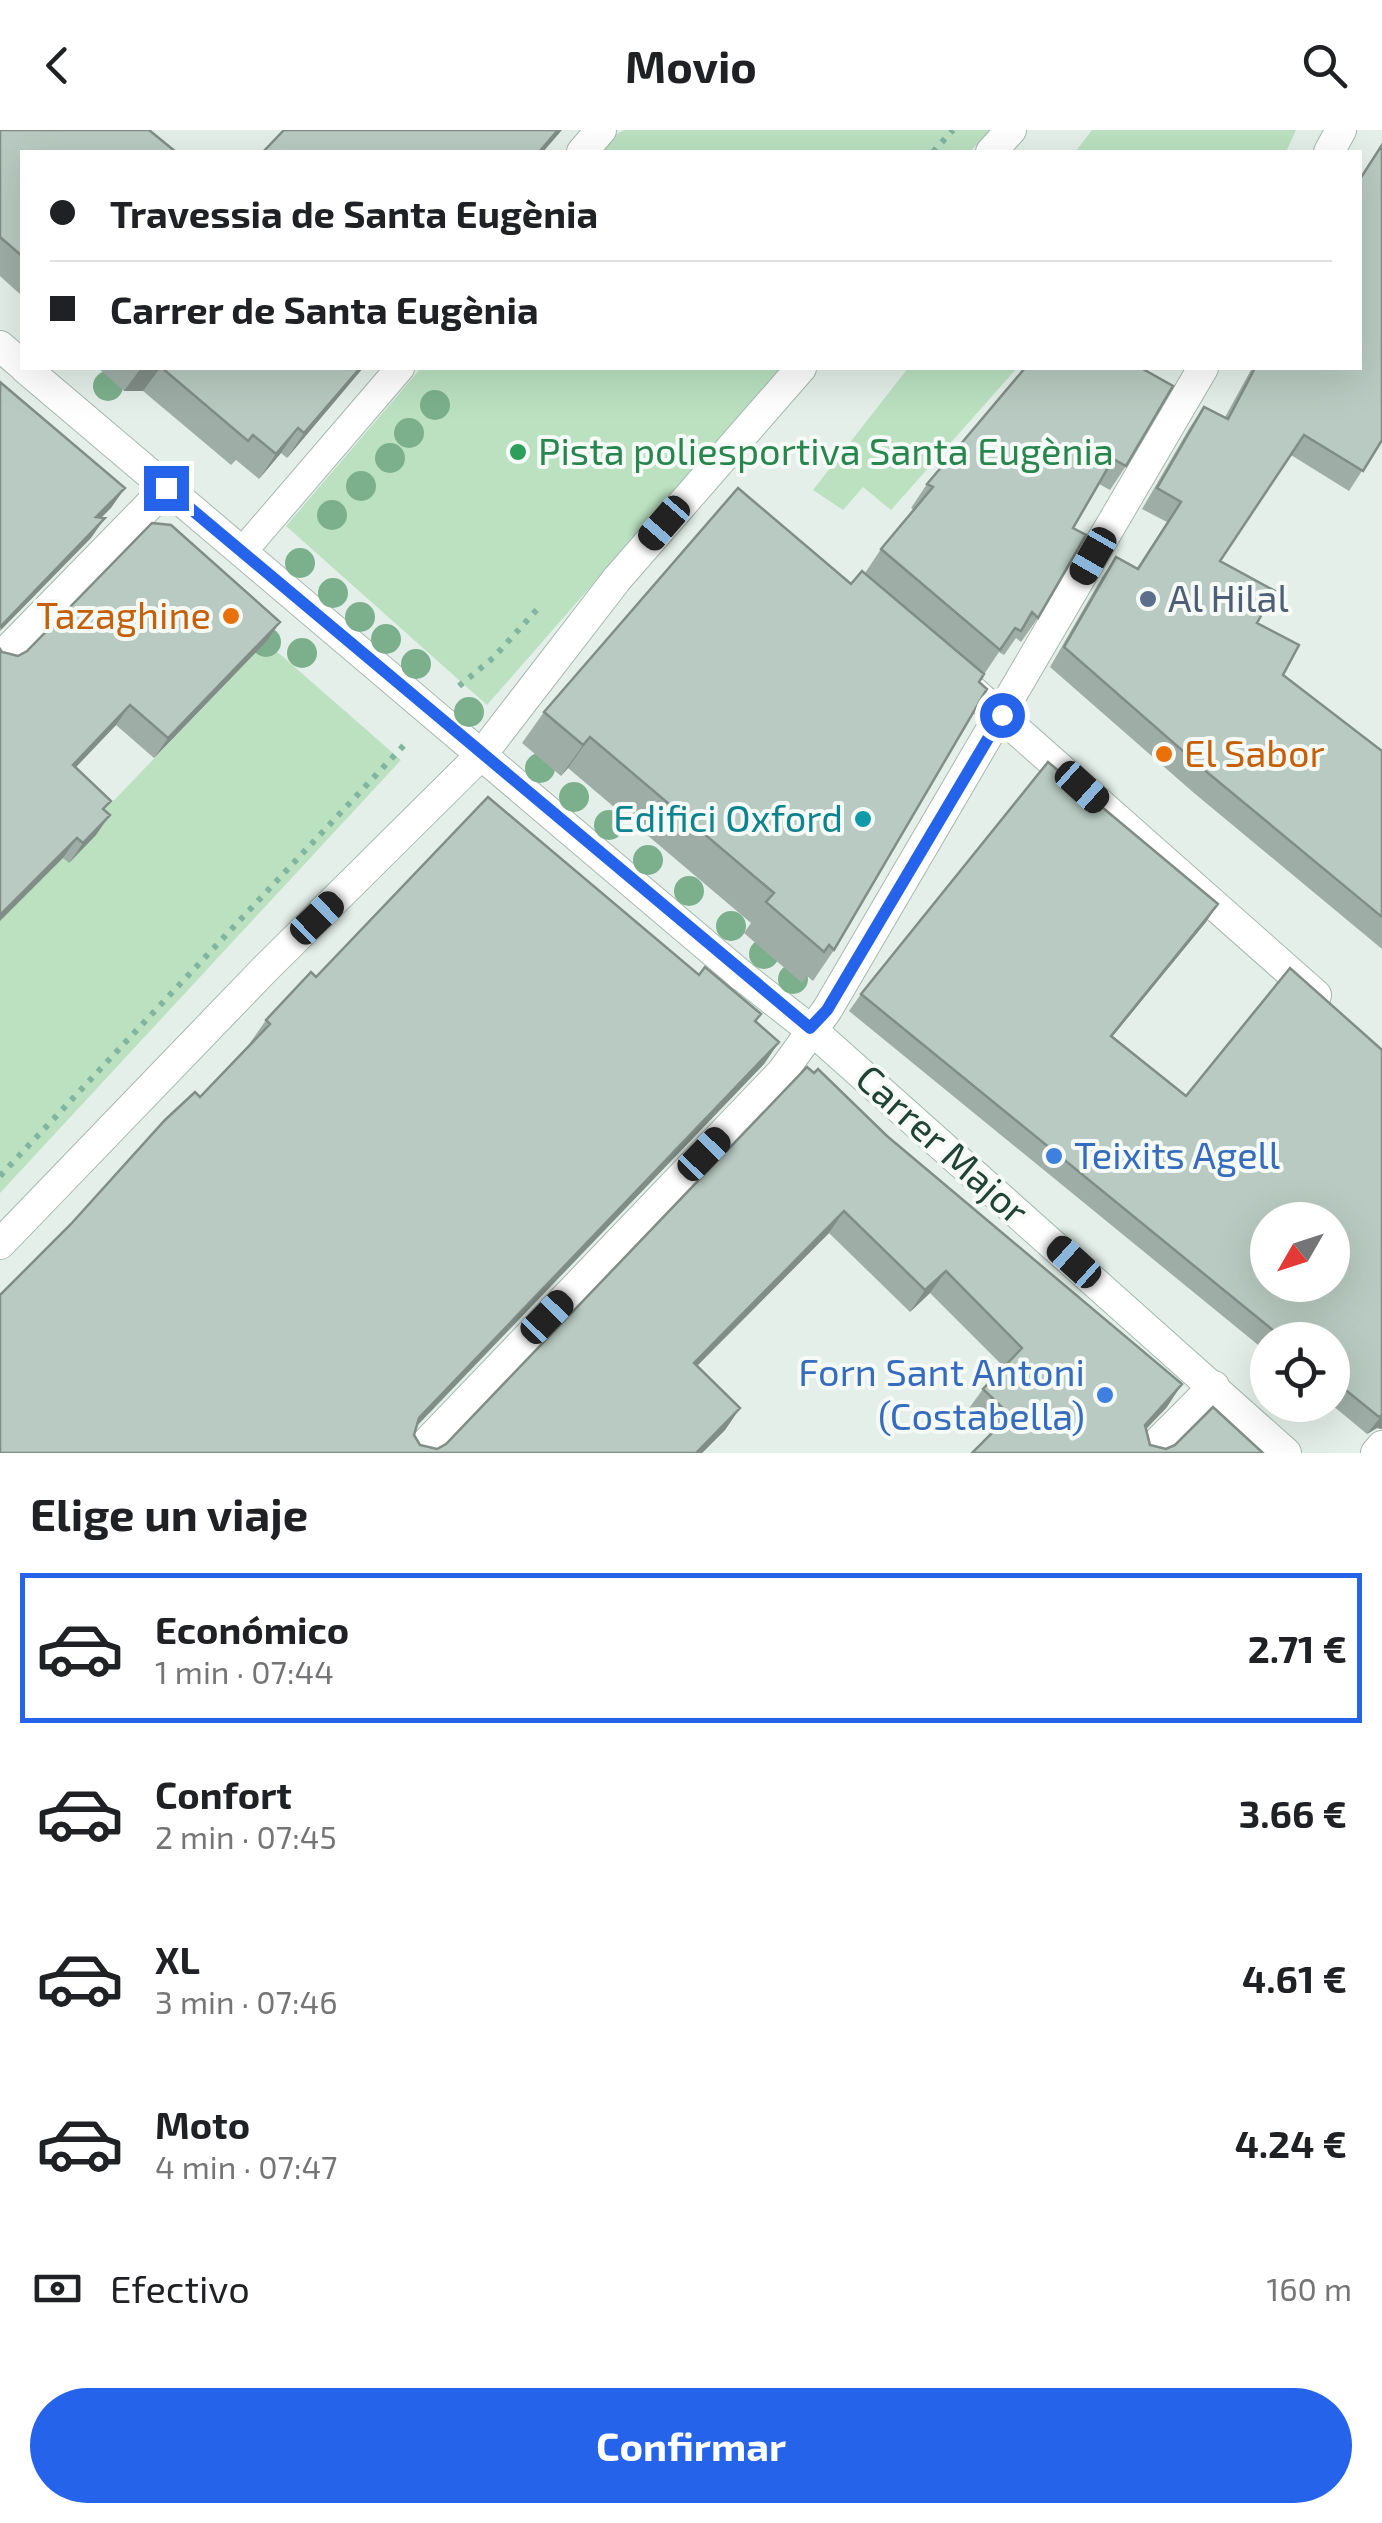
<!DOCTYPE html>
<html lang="es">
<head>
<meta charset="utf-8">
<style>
	body { margin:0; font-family:"Exo 2",sans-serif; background:#f2f2f2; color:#202124; height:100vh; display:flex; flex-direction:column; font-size:38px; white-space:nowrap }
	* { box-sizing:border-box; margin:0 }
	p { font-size:32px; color:#757577 }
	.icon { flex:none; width:55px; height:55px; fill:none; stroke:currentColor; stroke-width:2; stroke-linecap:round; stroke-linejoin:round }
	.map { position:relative; height:1323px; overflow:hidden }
	.drawer { display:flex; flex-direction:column; background:#fff; flex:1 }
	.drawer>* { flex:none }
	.top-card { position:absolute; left:20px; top:20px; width:1342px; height:220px; border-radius:0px; box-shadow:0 10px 40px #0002; display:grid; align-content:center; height:220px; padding:0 30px; background:#fff }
	.needle { width:65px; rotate:231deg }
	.tools { position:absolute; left:1250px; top:1072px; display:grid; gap:20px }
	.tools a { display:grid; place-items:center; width:100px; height:100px; border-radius:50%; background:#fff; box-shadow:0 10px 40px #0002; font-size:50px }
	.end { position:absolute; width:45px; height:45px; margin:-22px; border:12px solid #2563eb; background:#fff; box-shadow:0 0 0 5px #fff }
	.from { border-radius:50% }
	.car { position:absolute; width:30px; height:60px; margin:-30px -15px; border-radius:12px; box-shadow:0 0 8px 2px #0007; background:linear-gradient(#222 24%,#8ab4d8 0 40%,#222 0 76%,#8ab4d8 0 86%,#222 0) }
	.top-card b { display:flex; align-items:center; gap:35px; height:95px; font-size:38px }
	.top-card b+b { border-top:2px solid #e0e0e0 }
	.top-card i { width:25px; height:25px; background:#202124 }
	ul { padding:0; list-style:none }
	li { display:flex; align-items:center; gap:30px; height:150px; margin:0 20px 15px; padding:0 10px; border:5px solid transparent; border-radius:0px }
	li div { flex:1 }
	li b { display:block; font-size:38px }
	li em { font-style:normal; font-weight:700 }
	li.active { border-color:#2563eb }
	li>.icon { width:90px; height:90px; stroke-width:1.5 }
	h2 { padding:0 30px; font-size:45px; line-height:120px }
	.pay { display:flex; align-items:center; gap:25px; height:110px; padding:0 30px; font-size:38px }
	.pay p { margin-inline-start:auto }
	.primary-button { display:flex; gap:20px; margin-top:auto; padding:20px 30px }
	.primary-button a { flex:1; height:115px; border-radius:60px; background:#2563eb; color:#fff; font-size:40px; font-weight:700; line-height:115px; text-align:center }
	header { display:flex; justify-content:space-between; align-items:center; height:130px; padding:0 30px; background:#fff; font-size:45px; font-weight:700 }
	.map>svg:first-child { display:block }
	.green { fill:#bbe1c1 }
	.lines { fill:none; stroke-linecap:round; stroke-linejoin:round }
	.lane-casing { stroke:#a6b8b0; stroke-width:30 }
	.street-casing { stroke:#a6b8b0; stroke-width:32 }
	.secondary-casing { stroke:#a1bbb0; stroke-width:32 }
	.path { stroke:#81b5a0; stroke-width:6; stroke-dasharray:5 8; stroke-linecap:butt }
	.lane { stroke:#fff; stroke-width:28 }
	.street { stroke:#fff; stroke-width:30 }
	.secondary { stroke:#fff; stroke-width:30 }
	.tree { fill:#7cb08c }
	.wall { fill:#9eaea6 }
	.shaded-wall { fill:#818d87 }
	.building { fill:#b8cac1; stroke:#818d87; stroke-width:2.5; fill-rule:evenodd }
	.route { stroke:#2563eb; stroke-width:12 }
	.leisure-dot { fill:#2e9e5b; stroke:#f5faf7; stroke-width:4 }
	.service-dot { fill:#5c6f8a; stroke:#f5faf7; stroke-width:4 }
	.food-dot { fill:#e8710a; stroke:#f5faf7; stroke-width:4 }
	.culture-dot { fill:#0f9aa8; stroke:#f5faf7; stroke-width:4 }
	.shop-dot { fill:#3f7fe0; stroke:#f5faf7; stroke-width:4 }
	.labels { text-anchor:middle; stroke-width:8; stroke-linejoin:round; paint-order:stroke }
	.leisure-label { font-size:38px; fill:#27864d; stroke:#f5faf7; text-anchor:start }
	.service-label { font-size:38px; fill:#4e5e75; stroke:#f5faf7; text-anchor:start }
	.food-label { font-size:38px; fill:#c56008; stroke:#f5faf7; text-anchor:end }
	.culture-label { font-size:38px; fill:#0d838f; stroke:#f5faf7; text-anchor:end }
	.street-label { font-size:38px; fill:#214236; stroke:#f5faf7 }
	.shop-label { font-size:38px; fill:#366cbe; stroke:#f5faf7; text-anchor:start }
</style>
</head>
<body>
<header><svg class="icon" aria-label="back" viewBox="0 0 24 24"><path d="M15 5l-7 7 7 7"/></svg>Movio<svg class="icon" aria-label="search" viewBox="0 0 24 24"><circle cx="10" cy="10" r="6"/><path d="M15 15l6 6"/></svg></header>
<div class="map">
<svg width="1382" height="1323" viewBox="0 0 1382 1323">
	<rect width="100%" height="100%" fill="#e4efe9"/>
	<!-- green -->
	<path class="green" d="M625 0H990L970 22H596L608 8Z
		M1092 0H1296L1286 22H1075Z
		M421 238H782L487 575 286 396Z
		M908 238H1017L891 380 863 357 843 380 813 360Z
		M266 512 401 630 0 1063V789Z"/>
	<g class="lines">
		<!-- lane casing -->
		<g class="lane-casing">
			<path id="lane" d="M243 421 400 238"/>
		</g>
		<!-- street casing -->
		<g class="street-casing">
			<path id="street" d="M582 22 601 0
				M991 22 1011 0
				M1329 22 1341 0
				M0 216 22 235
				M25 238 741 845
				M0 528 167 357
				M950 541 1316 865
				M0 1114 264 840 482 624 617 449 801 238
				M417 1323 782 942 827 880 1203 238
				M1147 1323 1214 1256
				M1376 1323 1382 1316"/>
		</g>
		<!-- secondary casing -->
		<g class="secondary-casing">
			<path id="secondary" d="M741 845 821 908 1286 1323"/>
		</g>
		<!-- path -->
		<path class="path" d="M933 22 953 0
			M459 556 493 528 542 474
			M0 1046 406 613"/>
		<!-- lane -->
		<use href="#lane" class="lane"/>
		<!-- street -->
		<use href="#street" class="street"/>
		<!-- secondary -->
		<use href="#secondary" class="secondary"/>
	</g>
	<!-- trees -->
	<g class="tree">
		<circle cx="108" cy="256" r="15"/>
		<circle cx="435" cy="275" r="15"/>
		<circle cx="409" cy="303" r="15"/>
		<circle cx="390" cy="328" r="15"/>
		<circle cx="361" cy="356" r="15"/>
		<circle cx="332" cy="385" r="15"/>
		<circle cx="300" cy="433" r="15"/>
		<circle cx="333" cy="463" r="15"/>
		<circle cx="360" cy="487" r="15"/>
		<circle cx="386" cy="509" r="15"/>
		<circle cx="266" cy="512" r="15"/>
		<circle cx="302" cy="523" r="15"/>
		<circle cx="416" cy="534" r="15"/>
		<circle cx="469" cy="582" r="15"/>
		<circle cx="540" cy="638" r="15"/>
		<circle cx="574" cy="667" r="15"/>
		<circle cx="609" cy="695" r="15"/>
		<circle cx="648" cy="730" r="15"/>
		<circle cx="689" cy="761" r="15"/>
		<circle cx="731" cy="796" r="15"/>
		<circle cx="764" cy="824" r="15"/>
		<circle cx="793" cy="849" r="15"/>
	</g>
	<!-- wall -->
	<path class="wall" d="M0 0 22 22V166L0 146Z
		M1382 13V310L1349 361 1291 325 1220 431 1257 493 1283 545 1382 621V819L1194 663 1050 537 1102 447 1116 427 1137 438 1167 392 1142 379 1190 297 1204 277 1225 287 1252 238H1360V47Z
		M98 238H363L287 328 281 323 259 349 236 330 231 335 143 261H124Z
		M1025 238 1126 336 1110 360 1099 354 1073 398 1038 488 1021 512 1016 508 1004 525 999 522 979 552 834 820 813 851 807 846 802 853 744 803 751 793 568 638 561 646 522 613 544 582 851 454 865 443 881 419 914 380 911 378 927 354Z
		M280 492 266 512 154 628 116 595 75 638 105 681 96 705 69 733 63 728 2 522 18 526Z
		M1218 774 1206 792 1112 906 1186 966 1290 838 1382 1299 1377 1298 1367 1304 1332 1275V1210H1268V1223L849 881 861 864Z
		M316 847 756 892 779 912 764 934 417 1296 414 1305 420 1315 437 1319 446 1314 887 1006 1167 1277 1146 1299 1150 1315 1166 1319 1263 1323H972L991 1304 967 1281 983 1259 1004 1237 930 1163 910 1182 829 1103 697 1236 740 1278 725 1300 702 1323H0L200 967 251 914 250 913 266 890Z"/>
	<!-- shaded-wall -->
	<path class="shaded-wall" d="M558 0H562L543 22H539Z
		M141 238H160L143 261H124Z
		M360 238H363L287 328 304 303Z
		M298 298 281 323 259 349 276 324Z
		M125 358 111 378 82 407 96 387Z
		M105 388 91 408 0 501 1 495Z
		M280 492 266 512 154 628 168 608Z
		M130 575 116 595 59 655 73 635Z
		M590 607 568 638 561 646 583 615Z
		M110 685 96 705 69 733 83 713Z
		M77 708 63 728 0 791V785Z
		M1218 774 1206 792 1099 923 1111 906Z
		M779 912 764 934 403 1310 419 1288Z
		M844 1081 829 1103 678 1255 694 1233Z
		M946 1141 930 1163 910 1182 925 1160Z
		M1182 1254 1167 1277 1129 1317 1145 1295Z
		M740 1278 725 1300 702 1323H696Z
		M1382 1285V1299L1377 1298 1367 1304Z"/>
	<!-- building -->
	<path class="building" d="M0 0H149L176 22H22V126L0 107Z
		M284 0H558L539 22H263Z
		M1382 15V310L1363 341 1304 305 1220 431 1275 461 1257 493 1299 515 1283 545 1382 621V787L1208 643 1064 517 1116 427 1138 439 1181 372 1157 358 1204 277 1228 289 1255 238H1360V49Z
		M162 238H360L304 303 298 298 276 324 253 305 248 311Z
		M1025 238H1141L1173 256 1126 336 1113 329 1073 398 1086 405 1038 488 1032 482 1021 501 1015 498 1000 520 881 419 933 357 927 354Z
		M0 252 125 358 96 387 105 388 0 497Z
		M738 358 851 454 862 441 984 544 979 552 987 559 834 820 829 815 824 822 766 772 774 763 590 607 583 615 544 582Z
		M152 393 171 395 280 492 168 608 130 575 73 635 111 671 103 679 110 685 83 713 77 708 0 785V519L2 522 18 526 27 521Z
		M1048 632 1218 774 1111 906 1186 966 1290 838 1382 920V1285L1379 1287 1332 1249V1210H1285L861 864ZM1268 1090H1332V1155H1268Z
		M488 667 699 845 705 837 761 884 755 891 779 912 419 1288 414 1305 420 1315 437 1319 446 1314 807 937 814 943 818 939 887 1006 1182 1254 1145 1295 1150 1315 1166 1319 1175 1315 1213 1277 1263 1323H972L1010 1285 983 1259 1022 1218 946 1141 925 1160 844 1081 694 1233 740 1278 696 1323H0V1165L71 1094 165 990 195 962 200 967 270 894 266 890 311 842 316 847Z"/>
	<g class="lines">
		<!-- route -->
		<path class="route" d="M166 358 810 898 827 880 1002 585"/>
	</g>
	<!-- markers -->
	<circle class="leisure-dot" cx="518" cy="322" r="10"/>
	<circle class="service-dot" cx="1148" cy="469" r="10"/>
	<g class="food-dot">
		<circle cx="231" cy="486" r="10"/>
		<circle cx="1164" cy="624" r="10"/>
	</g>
	<circle class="culture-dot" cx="863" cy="689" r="10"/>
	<g class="shop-dot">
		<circle cx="1054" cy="1026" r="10"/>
		<circle cx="1105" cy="1265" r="10"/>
	</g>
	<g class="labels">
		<!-- leisure labels -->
		<g class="leisure-label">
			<text x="538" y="335">Pista poliesportiva Santa Eugènia</text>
		</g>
		<!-- service labels -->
		<g class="service-label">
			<text x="1168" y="482">Al Hilal</text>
		</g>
		<!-- food labels -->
		<g class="food-label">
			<text x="211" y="499">Tazaghine</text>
			<text x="1184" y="637" text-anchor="start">El Sabor</text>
		</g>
		<!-- culture labels -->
		<g class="culture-label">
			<text x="843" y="702">Edifici Oxford</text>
		</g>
		<!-- street labels -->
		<g class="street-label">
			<text transform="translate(942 1015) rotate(42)" y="13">Carrer Major</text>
		</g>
		<!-- shop labels -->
		<g class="shop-label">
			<text x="1074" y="1039">Teixits Agell</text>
			<text x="1085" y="1256" text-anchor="end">Forn Sant Antoni<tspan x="1085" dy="44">(Costabella)</tspan></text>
		</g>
	</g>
</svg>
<div class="tools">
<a><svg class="needle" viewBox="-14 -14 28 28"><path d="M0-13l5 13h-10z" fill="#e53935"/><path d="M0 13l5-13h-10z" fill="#757577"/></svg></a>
<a><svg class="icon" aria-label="locate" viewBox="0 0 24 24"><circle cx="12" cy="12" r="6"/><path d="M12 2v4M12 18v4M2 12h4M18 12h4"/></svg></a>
</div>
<i class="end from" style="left:1002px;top:585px"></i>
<i class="end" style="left:166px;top:358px"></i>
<i class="car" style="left:664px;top:393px;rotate:221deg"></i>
<i class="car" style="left:1093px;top:426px;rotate:210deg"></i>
<i class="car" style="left:1082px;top:657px;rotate:132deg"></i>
<i class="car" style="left:317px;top:788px;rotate:46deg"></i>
<i class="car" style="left:704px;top:1024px;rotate:44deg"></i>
<i class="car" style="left:1074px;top:1132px;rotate:312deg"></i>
<i class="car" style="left:547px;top:1187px;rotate:44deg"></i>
<div class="top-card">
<b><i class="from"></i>Travessia de Santa Eugènia</b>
<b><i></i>Carrer de Santa Eugènia</b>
</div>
</div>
<section class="drawer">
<h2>Elige un viaje</h2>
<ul>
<li class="active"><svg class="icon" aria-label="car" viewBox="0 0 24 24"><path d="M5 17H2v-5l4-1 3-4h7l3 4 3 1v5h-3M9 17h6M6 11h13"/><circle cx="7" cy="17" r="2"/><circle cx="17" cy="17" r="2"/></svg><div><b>Económico</b><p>1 min · 07:44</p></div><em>2.71 €</em></li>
<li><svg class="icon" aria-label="car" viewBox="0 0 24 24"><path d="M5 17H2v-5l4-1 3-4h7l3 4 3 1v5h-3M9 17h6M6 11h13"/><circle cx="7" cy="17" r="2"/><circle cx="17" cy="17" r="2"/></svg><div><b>Confort</b><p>2 min · 07:45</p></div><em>3.66 €</em></li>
<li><svg class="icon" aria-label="car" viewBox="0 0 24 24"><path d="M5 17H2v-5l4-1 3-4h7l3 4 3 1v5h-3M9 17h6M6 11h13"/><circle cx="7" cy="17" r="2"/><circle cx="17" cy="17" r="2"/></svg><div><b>XL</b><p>3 min · 07:46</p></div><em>4.61 €</em></li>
<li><svg class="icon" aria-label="car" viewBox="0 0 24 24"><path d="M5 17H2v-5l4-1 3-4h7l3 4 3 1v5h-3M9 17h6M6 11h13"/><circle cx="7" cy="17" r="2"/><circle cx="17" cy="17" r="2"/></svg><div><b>Moto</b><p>4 min · 07:47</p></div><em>4.24 €</em></li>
</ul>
<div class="pay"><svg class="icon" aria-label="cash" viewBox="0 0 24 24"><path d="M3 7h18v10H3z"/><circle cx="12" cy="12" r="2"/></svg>Efectivo<p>160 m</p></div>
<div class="primary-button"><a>Confirmar</a></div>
</section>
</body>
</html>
